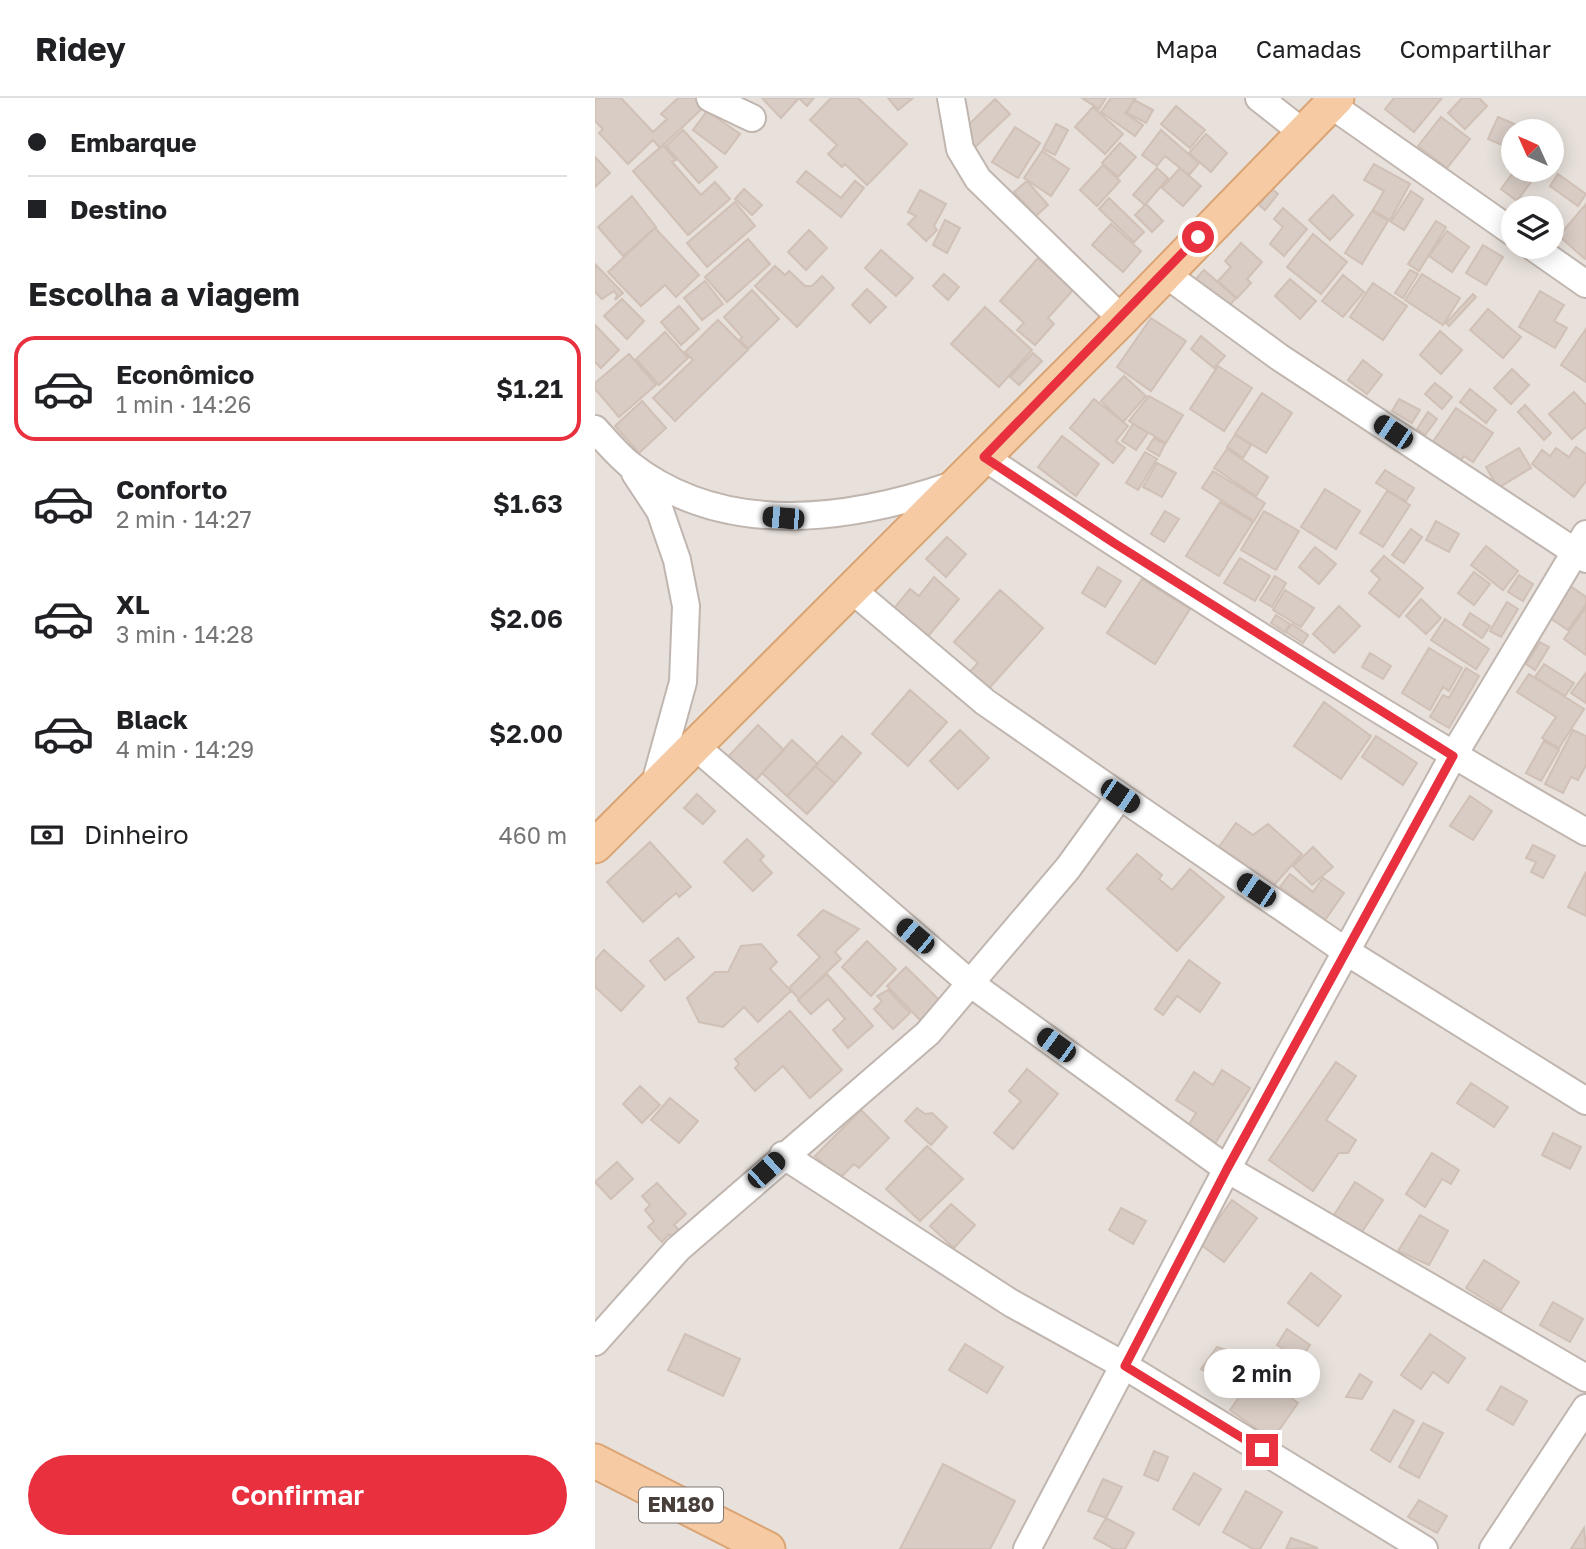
<!DOCTYPE html>
<html lang="pt">
<head>
<meta charset="utf-8">
<style>
	body { margin:0; font-family:"Golos Text",sans-serif; background:#f2f2f2; color:#202124; height:100vh; display:flex; flex-direction:column; font-size:26px; white-space:nowrap }
	* { box-sizing:border-box; margin:0 }
	p { font-size:23px; color:#757577 }
	.icon { flex:none; width:38px; height:38px; fill:none; stroke:currentColor; stroke-width:2; stroke-linecap:round; stroke-linejoin:round }
	.map { position:relative; flex:1; overflow:hidden }
	.panel { display:flex; flex-direction:column; background:#fff; width:595px }
	.panel>* { flex:none }
	.banner { display:grid; align-content:center; height:154px; padding:0 28px; background:#fff }
	.needle { width:46px; rotate:315deg }
	.tools { position:absolute; left:906px; top:21px; display:grid; gap:14px }
	.tools a { display:grid; place-items:center; width:63px; height:63px; border-radius:50%; background:#fff; box-shadow:0 4px 18px #0003; font-size:35px }
	.end { position:absolute; width:32px; height:32px; margin:-16px; border:9px solid #e8303f; background:#fff; box-shadow:0 0 0 4px #fff }
	.from { border-radius:50% }
	.bubble { position:absolute; height:49px; border-radius:24px; background:#fff; box-shadow:0 4px 18px #0003; font-size:23px; font-weight:600; line-height:49px; text-align:center }
	.car { position:absolute; width:21px; height:42px; margin:-21px -10px; border-radius:9px; box-shadow:0 0 5px 2px #0007; background:linear-gradient(#222 24%,#8ab4d8 0 40%,#222 0 76%,#8ab4d8 0 86%,#222 0) }
	.banner b { display:flex; align-items:center; gap:24px; height:66px; font-size:26px }
	.banner b+b { border-top:2px solid #e0e0e0 }
	.banner i { width:18px; height:18px; background:#202124 }
	ul { padding:0; list-style:none }
	li { display:flex; align-items:center; gap:21px; height:105px; margin:0 14px 10px; padding:0 14px; border:4px solid transparent; border-radius:21px }
	li div { flex:1 }
	li b { display:block; font-size:26px }
	li em { font-style:normal; font-weight:600 }
	li.current { border-color:#e8303f }
	li>.icon { width:63px; height:63px; stroke-width:1.5 }
	h2 { padding:0 28px; font-size:32px; line-height:84px }
	.pay { display:flex; align-items:center; gap:18px; height:77px; padding:0 28px; font-size:26px }
	.pay p { margin-inline-start:auto }
	.primary-button { display:flex; gap:14px; margin-top:auto; padding:14px 28px }
	.primary-button a { flex:1; height:80px; border-radius:42px; background:#e8303f; color:#fff; font-size:28px; font-weight:600; line-height:80px; text-align:center }
	header { display:flex; align-items:center; gap:42px; box-sizing:border-box; height:98px; padding:0 35px; background:#fff; border-bottom:2px solid #e0e0e0 }
	header strong { font-size:33px }
	nav { display:flex; gap:38px; margin-inline-start:auto; font-size:24px }
	main { display:flex; flex:1; min-height:0 }
	.map>svg:first-child { display:block }
	.residential { fill:#e8e1db; fill-rule:evenodd }
	.building { fill:#d8ccc5; stroke:#d0c0b6; stroke-width:2 }
	.lines { fill:none; stroke-linecap:round; stroke-linejoin:round }
	.minor-casing { stroke:#c0b6af; stroke-width:30 }
	.major-casing { stroke:#daa474; stroke-width:37 }
	.minor { stroke:#fff; stroke-width:26 }
	.major { stroke:#f6cba4; stroke-width:33 }
	.route { stroke:#e8303f; stroke-width:9 }
	.labels { text-anchor:middle; stroke-width:6; stroke-linejoin:round; paint-order:stroke }
	.shield { fill:#fff; stroke:#807975; stroke-width:2 }
	.shield-label { font-size:21px; font-weight:bold; fill:#493f3a }
</style>
</head>
<body>
<header>
<strong>Ridey</strong>
<nav><a>Mapa</a><a>Camadas</a><a>Compartilhar</a></nav>
</header>
<main>
<section class="panel">
<div class="banner">
<b><i class="from"></i>Embarque</b>
<b><i></i>Destino</b>
</div>
<h2>Escolha a viagem</h2>
<ul>
<li class="current"><svg class="icon" aria-label="car" viewBox="0 0 24 24"><path d="M5 17H2v-5l4-1 3-4h7l3 4 3 1v5h-3M9 17h6M6 11h13"/><circle cx="7" cy="17" r="2"/><circle cx="17" cy="17" r="2"/></svg><div><b>Econômico</b><p>1 min · 14:26</p></div><em>$1.21</em></li>
<li><svg class="icon" aria-label="car" viewBox="0 0 24 24"><path d="M5 17H2v-5l4-1 3-4h7l3 4 3 1v5h-3M9 17h6M6 11h13"/><circle cx="7" cy="17" r="2"/><circle cx="17" cy="17" r="2"/></svg><div><b>Conforto</b><p>2 min · 14:27</p></div><em>$1.63</em></li>
<li><svg class="icon" aria-label="car" viewBox="0 0 24 24"><path d="M5 17H2v-5l4-1 3-4h7l3 4 3 1v5h-3M9 17h6M6 11h13"/><circle cx="7" cy="17" r="2"/><circle cx="17" cy="17" r="2"/></svg><div><b>XL</b><p>3 min · 14:28</p></div><em>$2.06</em></li>
<li><svg class="icon" aria-label="car" viewBox="0 0 24 24"><path d="M5 17H2v-5l4-1 3-4h7l3 4 3 1v5h-3M9 17h6M6 11h13"/><circle cx="7" cy="17" r="2"/><circle cx="17" cy="17" r="2"/></svg><div><b>Black</b><p>4 min · 14:29</p></div><em>$2.00</em></li>
</ul>
<div class="pay"><svg class="icon" aria-label="cash" viewBox="0 0 24 24"><path d="M3 7h18v10H3z"/><circle cx="12" cy="12" r="2"/></svg>Dinheiro<p>460 m</p></div>
<div class="primary-button"><a>Confirmar</a></div>
</section>
<div class="map">
<svg width="991" height="1451" viewBox="0 0 991 1451">
	<rect width="100%" height="100%" fill="#f5f0ec"/>
	<!-- residential -->
	<path class="residential" d="M0 0H991V1451H0ZM919 33H957V72H919ZM919 110H957V149H919Z"/>
	<!-- building -->
	<path class="building" d="M0 0H26L58 34 72 21 66 16 83 0H100L109 9 65 50 58 42 33 66 4 35 8 31 0 23Z
		M167 0H219L212 8 204 0 186 20Z
		M236 0H263L312 46 272 87 250 66 247 69 233 56 242 47 215 22Z
		M293 0H318L303 12Z
		M487 0H511L504 11Z
		M516 0H541L530 15 548 27 540 38 506 14Z
		M799 0H847L819 34 790 11Z
		M867 0H884L892 8 870 31 853 15Z
		M400 1 415 16 378 51 364 36Z
		M539 2 558 12 551 25 532 15Z
		M581 8 610 32 595 50 566 26Z
		M498 9 528 36 510 56 480 29Z
		M112 13 145 36 130 56 98 32Z
		M846 19 875 41 852 70 823 48Z
		M903 19 922 27 912 49 893 41Z
		M461 26 473 32 460 57 448 51Z
		M420 29 445 45 423 80 397 64Z
		M88 32 122 69 104 85 71 48Z
		M566 32 604 65 594 77 570 58 562 68 547 57Z
		M611 36 632 55 616 74 594 55Z
		M525 45 541 59 523 79 507 65Z
		M68 47 81 62 77 64 106 97 120 84 135 101 93 137 38 73Z
		M447 53 474 71 456 98 429 80Z
		M0 59 15 75 0 89Z
		M779 66 815 86 795 122 778 112 789 93 769 82Z
		M508 67 525 83 502 108 485 92Z
		M562 70 573 80 550 107 538 97Z
		M585 70 606 88 588 108 567 90Z
		M920 72 936 84 922 103 906 91Z
		M211 73 246 100 260 83 269 90 246 119 202 84Z
		M963 76 991 96 983 108 955 88Z
		M432 83 453 107 441 118 419 94Z
		M149 91 167 107 157 117 140 101Z
		M677 91 683 96 670 112 664 107Z
		M325 92 351 106 339 128 342 132 331 143 313 126 321 118 313 114Z
		M816 93 828 101 809 132 796 124Z
		M738 97 758 117 735 142 714 122Z
		M37 98 61 129 28 158 3 129Z
		M514 100 549 134 539 144 504 111Z
		M140 104 160 128 112 169 92 145Z
		M551 106 568 123 557 134 540 117Z
		M991 106V160L990 161 964 138Z
		M688 110 712 131 689 158 675 146 688 129 679 121Z
		M777 113 793 123 767 166 750 155Z
		M350 122 365 130 352 155 338 147Z
		M841 123 851 129 824 173 813 166Z
		M516 126 546 153 528 174 497 147Z
		M60 130 104 177 81 199 70 187 46 208 13 174Z
		M214 132 232 150 211 172 193 154Z
		M852 133 874 149 857 174 834 158Z
		M718 136 752 164 726 196 692 169Z
		M153 141 175 166 132 204 110 179Z
		M646 145 667 164 652 181 656 185 642 200 623 183 636 169 630 163Z
		M888 147 908 159 891 187 871 175Z
		M286 152 318 180 301 198 270 170Z
		M443 160 478 192 453 220 459 226 440 247 422 232 429 225 405 203Z
		M0 166 28 195 20 202 22 197 19 193 7 201 0 194Z
		M180 168 190 177 194 173 210 188H217L227 178 239 190 202 229 160 188Z
		M609 172 641 200 630 212 598 184Z
		M815 172 823 176 808 200 800 195Z
		M349 176 364 189 353 202 338 188Z
		M827 176 865 200 848 227 810 202Z
		M748 177 769 194 748 219 727 203Z
		M695 181 721 203 705 221 680 198Z
		M110 183 128 206 107 222 89 200Z
		M778 185 812 208 788 242 755 219Z
		M272 191 291 209 275 225 257 207Z
		M157 192 184 221 153 251 145 242 147 239 129 219Z
		M945 193 969 207 959 223 972 230 960 250 924 229Z
		M878 196 881 199 854 228 851 225Z
		M27 201 49 223 32 241 9 218Z
		M84 208 104 231 86 247 66 224Z
		M390 209 437 252 404 289 356 246Z
		M893 211 926 239 908 260 875 232Z
		M556 220 591 243 556 293 522 269Z
		M123 222 153 252 80 323 58 300 98 262 90 254Z
		M0 227 24 252 6 270 0 264Z
		M991 231V284L966 267Z
		M845 233 867 252 846 276 825 257Z
		M70 234 93 260 64 287 41 261Z
		M606 238 630 258 619 270 596 251Z
		M438 255 447 263 424 287 415 279Z
		M34 256 61 287 24 319 0 291V285Z
		M768 262 787 277 772 296 753 282Z
		M623 268 657 290 629 333 595 311Z
		M917 271 934 287 916 306 899 290Z
		M529 278 551 298 528 324 506 303Z
		M840 285 857 299 847 311 830 296Z
		M875 291 901 312 891 325 865 304Z
		M979 294 991 307V329L977 341 954 316Z
		M667 295 697 315 671 355 640 336Z
		M554 298 588 317 571 345 534 323Z
		M499 301 533 328 521 343 530 350 518 365 475 330Z
		M804 301 825 312 817 325 797 313Z
		M47 303 71 330 44 355 20 328Z
		M930 307 956 335 949 342 923 314Z
		M861 310 898 335 878 364 869 358 861 370 833 351Z
		M833 314 842 321 830 337 822 331Z
		M538 326 553 335 541 352 527 343Z
		M640 337 656 347 648 360 632 349Z
		M467 338 504 366 481 398 443 369Z
		M559 340 570 346 564 358 552 351Z
		M981 349 991 356V383L979 399 937 366 947 352 955 358 961 350 974 359Z
		M924 350 936 370 903 390 891 369Z
		M632 351 673 379 661 398 619 370Z
		M550 354 562 361 543 392 531 385Z
		M562 365 581 375 567 399 548 389Z
		M790 372 819 390 811 403 781 385Z
		M618 373 670 405 659 423 607 390Z
		M730 391 765 413 741 451 706 429Z
		M792 393 815 407 788 449 765 435Z
		M625 404 658 424 624 478 591 458Z
		M570 413 584 421 569 444 556 436Z
		M669 413 704 433 681 472 646 452Z
		M841 423 864 436 854 454 831 442Z
		M816 431 827 439 809 465 797 457Z
		M352 439 371 456 351 479 331 461Z
		M891 448 923 473 908 492 876 467Z
		M720 449 741 466 724 486 704 469Z
		M789 458 828 490 804 519 774 495 785 481 776 473Z
		M645 460 675 478 660 503 629 485Z
		M503 469 526 483 510 509 487 495Z
		M879 474 895 486 879 507 863 495Z
		M924 477 938 486 928 503 913 494Z
		M680 478 691 485 677 509 665 502Z
		M339 479 364 501 330 542 296 514 315 491 324 498Z
		M547 481 595 511 560 566 512 535Z
		M974 487 991 499V506L973 532 952 518Z
		M405 492 448 530 390 595 371 578 383 565 359 544Z
		M690 492 719 510 706 529 678 512Z
		M826 501 846 520 831 536 811 518Z
		M912 504 923 511 906 539 895 533Z
		M744 508 765 528 739 555 718 536Z
		M991 509V557L969 541Z
		M875 515 895 528 887 540 868 527Z
		M681 517 695 526 690 534 676 525Z
		M850 521 894 551 881 571 836 542Z
		M697 526 713 537 708 545 691 534Z
		M945 544 954 549 940 572 931 566Z
		M834 550 867 570 854 593 848 589 835 612 807 595Z
		M775 555 796 568 788 581 767 569Z
		M949 566 979 585 970 598 940 579Z
		M871 570 884 578 854 630 835 619 848 597 854 600Z
		M991 575V605L976 595Z
		M934 576 989 611 964 650 947 640 961 619 922 594Z
		M315 592 352 624 313 668 277 636Z
		M729 604 776 638 746 681 699 648Z
		M163 627 189 652 159 684 132 660Z
		M365 632 394 660 363 691 335 663Z
		M978 632 991 638V667L983 682 976 679 968 695 950 686Z
		M247 638 266 655 240 685 220 668Z
		M781 638 822 665 808 687 767 659Z
		M197 642 223 666 192 698 167 675Z
		M949 643 964 652 946 683 931 675Z
		M220 668 240 685 212 716 192 698Z
		M102 696 120 713 108 726 89 710Z
		M875 698 897 713 878 742 855 728Z
		M641 725 658 737 673 726 707 756 679 787 624 749Z
		M152 741 169 758 165 762 177 775 158 793 129 764Z
		M55 744 96 789 84 799 81 795 48 824 12 784Z
		M938 747 960 758 948 780 936 774 941 764 931 760Z
		M718 749 738 769 717 787 698 768Z
		M542 756 567 777 564 781 577 792 595 771 629 799 582 853 512 791Z
		M991 774V818L973 809Z
		M695 776 718 794 728 780 749 795 730 822 685 789Z
		M228 812 264 831 240 854 246 861 204 901 194 890 225 859 203 837Z
		M83 840 99 859 70 882 55 863Z
		M272 843 301 871 276 898 247 869Z
		M166 846 182 864 175 871 196 893 163 924 149 909 128 929 104 924 92 900 120 874H133L146 848Z
		M9 852 49 888 26 913 0 889V862Z
		M594 862 625 885 605 914 582 898 568 917 560 911Z
		M311 869 345 903 325 922 292 888Z
		M232 876 278 928 253 950 238 932 250 921 233 901 216 916 203 902Z
		M293 892 315 915 298 931 279 911 287 903 282 898Z
		M195 913 247 972 215 1000 188 968 160 993 140 970 144 966 140 961Z
		M741 964 761 978 731 1022 761 1042 753 1055H744L718 1093 674 1062Z
		M432 971 463 996 418 1051 399 1035 426 1003 414 993Z
		M627 972 655 990 619 1047 592 1030 601 1015 581 1002 599 974 618 987Z
		M876 985 913 1009 899 1029 862 1005Z
		M45 988 65 1007 47 1025 28 1006Z
		M75 1000 103 1023 84 1045 56 1022Z
		M322 1010 330 1016 337 1015 352 1029 336 1047 310 1023Z
		M266 1012 294 1040 264 1070 259 1066 244 1081 220 1058Z
		M958 1035 986 1049 975 1071 947 1057Z
		M332 1048 368 1081 325 1123 291 1091Z
		M837 1055 864 1072 856 1086 847 1081 830 1109 811 1096Z
		M22 1064 38 1081 16 1101 0 1084Z
		M760 1084 788 1102 767 1134 739 1117Z
		M62 1085 91 1116 79 1127 87 1135 83 1142 74 1136 67 1144 53 1129 59 1123 50 1112 55 1107 47 1098Z
		M637 1102 662 1120 629 1164 605 1146Z
		M356 1106 380 1127 359 1150 335 1128Z
		M526 1110 551 1123 538 1146 514 1132Z
		M825 1117 853 1133 834 1167 803 1153Z
		M889 1162 924 1184 906 1212 871 1190Z
		M716 1175 746 1198 723 1228 693 1205Z
		M958 1204 988 1221 975 1244 945 1227Z
		M692 1231 715 1247 705 1262 682 1247Z
		M90 1236 145 1261 128 1298 73 1272Z
		M835 1236 870 1260 853 1285 838 1274 826 1291 806 1277Z
		M370 1246 408 1269 392 1295 354 1272Z
		M622 1249 635 1253 617 1278 606 1271Z
		M678 1252 708 1272 695 1290 666 1270Z
		M641 1253 658 1263 641 1291 625 1282Z
		M661 1275 703 1305 677 1342 635 1312Z
		M765 1276 777 1284 767 1301 751 1299Z
		M906 1288 932 1303 918 1327 892 1312Z
		M799 1312 819 1323 795 1364 776 1352Z
		M828 1325 848 1335 824 1380 804 1369Z
		M559 1353 573 1359 563 1383 549 1377Z
		M348 1366 420 1403 395 1451H305Z
		M599 1375 626 1391 604 1427 578 1411Z
		M508 1381 527 1389 511 1420 493 1413Z
		M651 1393 687 1414 665 1451H658L628 1434Z
		M824 1402 852 1418 842 1435 813 1419Z
		M511 1420 539 1435 530 1451H519L499 1440Z
		M989 1430 991 1451H976Z
		M696 1440 723 1450 691 1451Z"/>
	<g class="lines">
		<!-- minor casing -->
		<g class="minor-casing">
			<path id="minor" d="M115 0 157 20
				M356 0 365 51 383 81 527 221
				M664 0 706 33
				M735 6 919 135
				M938 149 991 186
				M569 175 684 259 991 461
				M0 331C11 343 22 356 34 366 128 440 253 423 358 387
				M389 359C586 490 786 617 991 734
				M40 375 65 413 82 462 91 508 88 584 59 689
				M256 491 390 604 525 698 752 854 991 1003
				M100 648 375 885 632 1071 991 1280
				M188 1057 416 1205 530 1268 829 1451
				M0 1244 83 1151 333 935 473 770 525 698
				M432 1451 632 1071 858 658 991 436
				M898 1451 991 1310"/>
		</g>
		<!-- major casing -->
		<g class="major-casing">
			<path id="major" d="M0 748 527 221 742 0
				M0 1363 173 1451"/>
		</g>
		<!-- minor -->
		<use href="#minor" class="minor"/>
		<!-- major -->
		<use href="#major" class="major"/>
	</g>
	<g class="lines">
		<!-- route -->
		<path class="route" d="M603 139 389 359 519 445 858 658 632 1071 530 1268 667 1352"/>
	</g>
	<g class="labels">
		<!-- shield labels -->
		<rect class="shield" x="44" y="1389.5" width="84" height="35" rx="5"/>
		<g class="shield-label">
			<text x="86" y="1414">EN180</text>
		</g>
	</g>
</svg>
<div class="tools">
<a><svg class="needle" viewBox="-14 -14 28 28"><path d="M0-13l5 13h-10z" fill="#e53935"/><path d="M0 13l5-13h-10z" fill="#757577"/></svg></a>
<a><svg class="icon" aria-label="layers" viewBox="0 0 24 24"><path d="M12 4l9 5-9 5-9-5zM3 14l9 5 9-5"/></svg></a>
</div>
<i class="end from" style="left:603px;top:139px"></i>
<i class="end" style="left:667px;top:1352px"></i>
<div class="bubble" style="left:609px;top:1251px;width:116px">2 min</div>
<i class="car" style="left:798px;top:334px;rotate:304deg"></i>
<i class="car" style="left:188px;top:420px;rotate:275deg"></i>
<i class="car" style="left:525px;top:698px;rotate:124deg"></i>
<i class="car" style="left:661px;top:792px;rotate:304deg"></i>
<i class="car" style="left:320px;top:838px;rotate:310deg"></i>
<i class="car" style="left:461px;top:947px;rotate:306deg"></i>
<i class="car" style="left:171px;top:1072px;rotate:48deg"></i>
</div>
</main>
</body>
</html>
